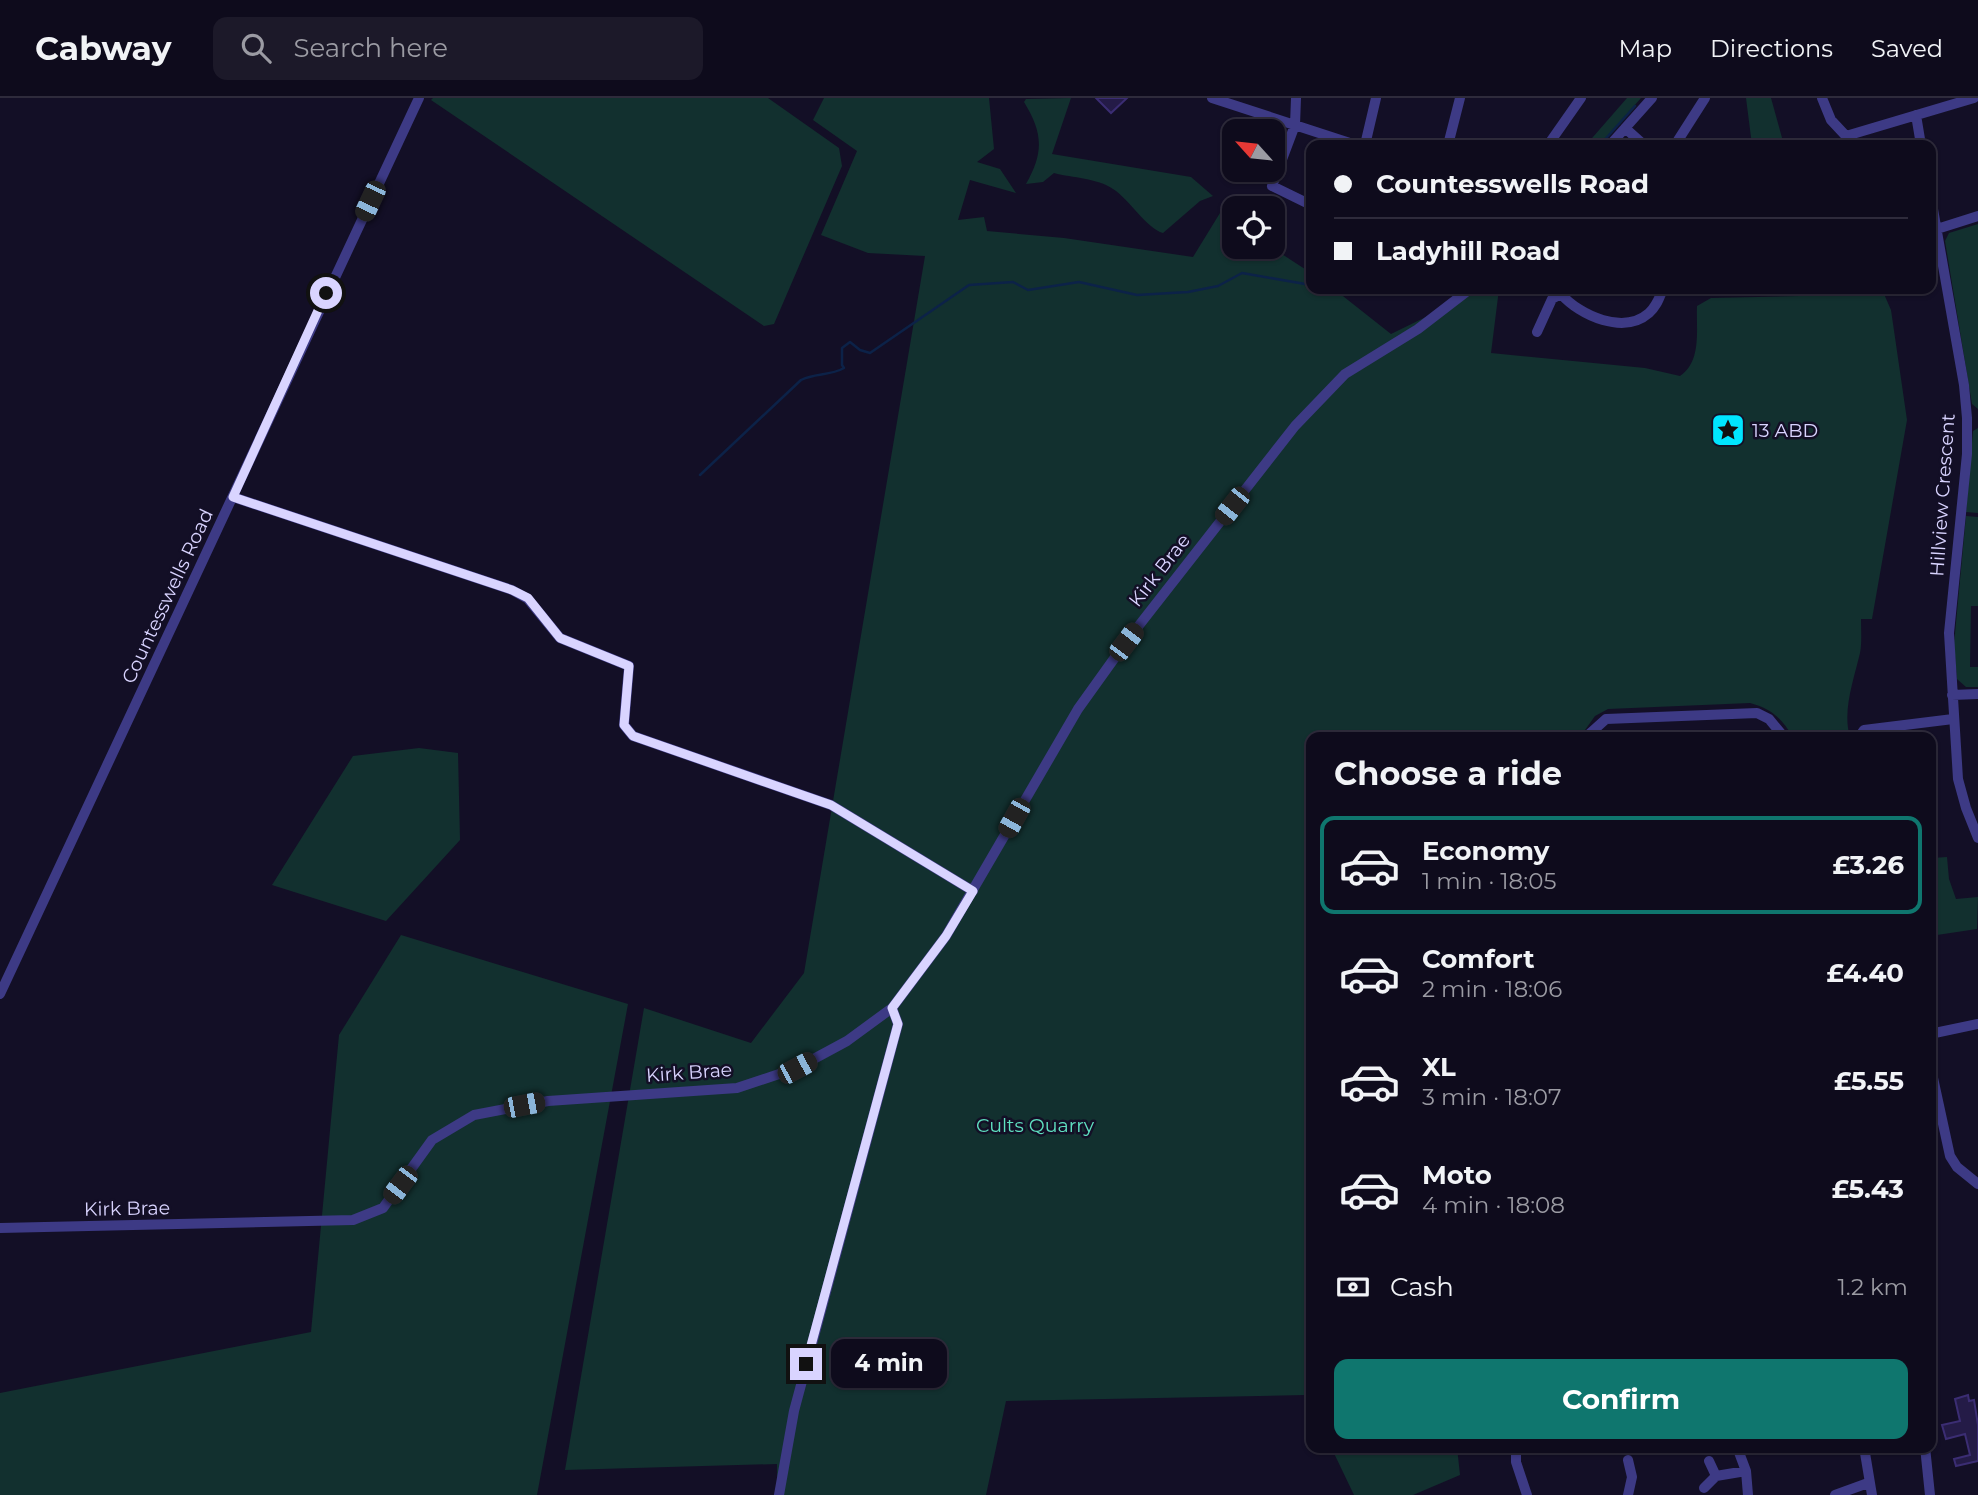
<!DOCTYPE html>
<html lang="en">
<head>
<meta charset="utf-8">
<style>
	body { margin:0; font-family:Montserrat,sans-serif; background:#1c1929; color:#f1f3f6; height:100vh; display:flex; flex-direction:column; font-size:26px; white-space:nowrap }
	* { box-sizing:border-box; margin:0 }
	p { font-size:23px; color:#9b9ba3 }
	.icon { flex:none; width:38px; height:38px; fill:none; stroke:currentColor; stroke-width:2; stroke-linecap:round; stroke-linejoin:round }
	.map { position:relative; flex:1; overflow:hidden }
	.sheet { position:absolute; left:1306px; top:634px; width:630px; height:721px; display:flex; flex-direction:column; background:#0e0b1c; border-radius:14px; box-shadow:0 2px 5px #0004,0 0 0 2px #2e2b3b }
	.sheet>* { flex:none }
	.top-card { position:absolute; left:1306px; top:42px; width:630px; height:154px; border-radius:14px; box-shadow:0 2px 5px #0004,0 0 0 2px #2e2b3b; display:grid; align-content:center; height:154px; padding:0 28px; background:#0e0b1c }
	.needle { width:46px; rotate:297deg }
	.controls { position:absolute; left:1222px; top:21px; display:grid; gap:14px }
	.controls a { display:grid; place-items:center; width:63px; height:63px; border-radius:14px; background:#0e0b1c; box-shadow:0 2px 5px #0004,0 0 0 2px #2e2b3b; font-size:35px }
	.end { position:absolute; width:32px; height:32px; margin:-16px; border:9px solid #d9d4ff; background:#111; box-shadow:0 0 0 4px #111 }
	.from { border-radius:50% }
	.bubble { position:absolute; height:49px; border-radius:14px; background:#0e0b1c; box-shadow:0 2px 5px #0004,0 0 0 2px #2e2b3b; font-size:23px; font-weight:700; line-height:49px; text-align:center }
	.car { position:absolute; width:21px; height:42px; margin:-21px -10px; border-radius:9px; box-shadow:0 0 5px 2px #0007; background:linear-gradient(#222 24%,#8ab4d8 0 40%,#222 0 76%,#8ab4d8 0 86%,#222 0) }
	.top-card b { display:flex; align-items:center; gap:24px; height:66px; font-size:26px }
	.top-card b+b { border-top:2px solid #2e2b3b }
	.top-card i { width:18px; height:18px; background:#f1f3f6 }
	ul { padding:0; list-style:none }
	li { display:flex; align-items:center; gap:21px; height:98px; margin:0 14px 10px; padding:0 14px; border:4px solid transparent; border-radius:14px }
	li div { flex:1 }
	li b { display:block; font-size:26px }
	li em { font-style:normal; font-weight:700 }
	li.on { border-color:#0f766e }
	li>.icon { width:63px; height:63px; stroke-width:1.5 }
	h2 { padding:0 28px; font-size:32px; line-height:84px }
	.pay { display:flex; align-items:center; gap:18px; height:77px; padding:0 28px; font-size:26px }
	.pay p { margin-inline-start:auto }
	.primary-button { display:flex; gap:14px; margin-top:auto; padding:14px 28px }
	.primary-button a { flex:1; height:80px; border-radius:14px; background:#0f766e; color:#fff; font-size:28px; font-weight:700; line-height:80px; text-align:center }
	header { display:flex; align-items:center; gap:42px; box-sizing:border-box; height:98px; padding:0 35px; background:#0e0b1c; border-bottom:2px solid #2e2b3b }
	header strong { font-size:33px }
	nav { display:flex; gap:38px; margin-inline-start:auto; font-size:24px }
	.search { width:490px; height:63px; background:#1c1929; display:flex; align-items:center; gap:18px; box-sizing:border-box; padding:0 24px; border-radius:14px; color:#9b9ba3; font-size:26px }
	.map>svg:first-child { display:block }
	.green { fill:#12302f }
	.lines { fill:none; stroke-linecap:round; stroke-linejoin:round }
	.stream { stroke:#0c2248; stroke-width:2.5 }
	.building { fill:#241b47; stroke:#3b2d73; stroke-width:2 }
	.minor { stroke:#3d3a85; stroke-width:10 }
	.route { stroke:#d9d4ff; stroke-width:9 }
	.labels { text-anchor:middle; stroke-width:5; stroke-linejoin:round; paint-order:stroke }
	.poi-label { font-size:19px; fill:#d9d4ff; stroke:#130f26; text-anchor:start }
	.street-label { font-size:19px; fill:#d9d4ff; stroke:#130f26 }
	.park-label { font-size:19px; fill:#5fe0c0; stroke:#130f26 }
</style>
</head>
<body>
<header>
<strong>Cabway</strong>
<div class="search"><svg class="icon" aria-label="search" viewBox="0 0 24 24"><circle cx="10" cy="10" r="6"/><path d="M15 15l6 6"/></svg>Search here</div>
<nav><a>Map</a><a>Directions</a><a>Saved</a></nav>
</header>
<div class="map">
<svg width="1978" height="1397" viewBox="0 0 1978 1397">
	<rect width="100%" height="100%" fill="#130f26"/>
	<!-- green -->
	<path class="green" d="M433 0H768L839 50 842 68 774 226 764 228 431 2Z
		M824 0H989L994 51 977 64 1000 71 1016 95 970 82 958 122 984 119 987 133 1064 140 1193 159 1220 115 1234 124V149H1271L1311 175V191H1334L1391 236 1483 191H1499L1491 255 1645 270 1680 278C1702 263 1696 232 1697 208L1711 200 1884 196 1891 212 1907 322 1872 521H1861C1861 532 1862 545 1860 555 1854 581 1842 613 1850 639H1793C1781 620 1772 611 1750 605L1608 611 1595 618 1580 639H1311V1308L1305 1297 1006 1303 986 1397H777V1366L565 1372 644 910 751 945 804 875 925 158 868 155 821 137 857 53 813 22Z
		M1071 0 1052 56 1191 79 1213 98 1200 103 1163 135C1147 131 1129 101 1113 91 1097 80 1073 80 1054 75L1043 84 1026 86C1044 54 1043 35 1024 4L1026 1Z
		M1627 0H1641L1600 47H1586Z
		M1746 0H1771L1784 47H1752Z
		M1978 126V311L1972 306 1945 143 1949 135Z
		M1978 330V415L1966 414 1973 333Z
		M1966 418 1978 419V508H1971L1970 569H1978V589H1966L1957 581 1954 546Z
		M419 650 458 655 460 742 386 823 272 787 353 658Z
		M1930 742 1932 760 1947 759 1949 781 1956 801 1978 799 1977 831 1937 837 1938 819 1930 820Z
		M401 837 628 906 537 1397H0V1295L311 1234 339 937Z
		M1331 1349H1457L1460 1377 1413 1397H1354Z"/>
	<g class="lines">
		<!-- stream -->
		<path class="stream" d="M1600 47 1635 8
			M700 377 801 282C815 275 830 278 844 270L842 267V250L850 244 860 252 870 255 969 187 1013 184 1028 192 1079 184 1137 197 1188 194 1218 188 1242 175 1311 187"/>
	</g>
	<!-- building -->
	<path class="building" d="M1096 0H1127L1111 15Z
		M1968 1297 1969 1303 1974 1302 1978 1327V1363L1956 1368 1954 1361 1970 1357 1965 1336 1946 1341 1942 1327 1960 1323 1955 1301Z"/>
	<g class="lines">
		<!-- minor -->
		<path class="minor" d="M1212 0 1356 47
			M1296 0 1295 27 1272 88 1311 107
			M1822 0 1831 22 1846 38
			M1916 17 1921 47
			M1625 30 1644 47
			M1846 38 1974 0
			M1365 47 1376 0
			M1448 47 1460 0
			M1548 47 1581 0
			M1610 47 1652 0
			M1675 47 1705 0
			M1930 94 1964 287 1967 320V356L1949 535 1958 681 1966 710 1978 740
			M1937 131 1978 118
			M1561 196C1580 218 1624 237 1649 215 1657 208 1659 200 1663 191
			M1537 234 1552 201 1561 196 1562 191
			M233 399 512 492 528 501 560 540 629 568 624 627 633 638 831 707 973 793
			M1952 597 1978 596
			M1586 639 1606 621 1757 615 1769 621 1784 639
			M1859 639 1864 632 1953 621
			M0 896 419 0
			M1930 936 1978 926
			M1930 966 1950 1058 1957 1069 1978 1086
			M0 1130 353 1122 383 1110 432 1042 474 1017 548 1003 737 990 797 970 847 943 892 910 946 838 1078 611 1126 544 1295 328 1345 276 1418 231 1470 191
			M1516 1349V1364L1527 1397
			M1737 1349 1746 1373 1748 1397
			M1864 1349 1872 1397
			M1925 1349 1930 1397
			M1628 1362 1632 1379 1628 1397
			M1716 1378 1746 1373
			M1704 1390 1716 1378 1709 1363
			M779 1397 794 1313 898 926 892 910
			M1835 1397 1868 1385"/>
	</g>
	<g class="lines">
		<!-- route -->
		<path class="route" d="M326 195 233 399 512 492 528 500 560 540 629 568 624 627 633 638 831 707 973 793 946 838 892 910 898 926 806 1266"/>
	</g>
	<!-- icons -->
	<defs>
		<g id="sight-square" transform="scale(1.75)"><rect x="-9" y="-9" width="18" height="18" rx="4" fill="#00e5ff" stroke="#130f26"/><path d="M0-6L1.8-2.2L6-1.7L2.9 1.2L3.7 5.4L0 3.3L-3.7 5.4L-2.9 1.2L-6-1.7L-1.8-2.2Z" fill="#111"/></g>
	</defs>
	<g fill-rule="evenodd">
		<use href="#sight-square" x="1728" y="332"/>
	</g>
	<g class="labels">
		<!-- poi labels -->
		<g class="poi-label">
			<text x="1752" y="339">13 ABD</text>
		</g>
		<!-- street labels -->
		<g class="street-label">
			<text transform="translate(1942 397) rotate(-86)" y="7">Hillview Crescent</text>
			<text transform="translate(1159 472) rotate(-52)" y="7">Kirk Brae</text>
			<text transform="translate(167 498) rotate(-65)" y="7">Countesswells Road</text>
			<text transform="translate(689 974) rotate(-4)" y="7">Kirk Brae</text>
			<text transform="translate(127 1110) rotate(-1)" y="7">Kirk Brae</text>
		</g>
		<!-- park labels -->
		<g class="park-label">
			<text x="1035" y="1034">Cults Quarry</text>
		</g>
	</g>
</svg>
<div class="controls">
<a><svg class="needle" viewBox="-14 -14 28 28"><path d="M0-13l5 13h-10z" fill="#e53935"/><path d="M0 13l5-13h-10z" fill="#9b9ba3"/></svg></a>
<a><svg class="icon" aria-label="locate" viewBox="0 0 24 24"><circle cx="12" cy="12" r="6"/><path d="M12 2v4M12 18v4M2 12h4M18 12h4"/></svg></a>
</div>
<i class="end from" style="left:326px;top:195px"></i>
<i class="end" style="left:806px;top:1266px"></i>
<div class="bubble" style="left:831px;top:1241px;width:116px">4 min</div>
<i class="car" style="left:370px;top:103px;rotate:205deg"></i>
<i class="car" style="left:1232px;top:408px;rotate:218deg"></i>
<i class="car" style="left:1126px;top:544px;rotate:37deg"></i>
<i class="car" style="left:1014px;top:720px;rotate:209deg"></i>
<i class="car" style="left:797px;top:970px;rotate:62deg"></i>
<i class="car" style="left:524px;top:1007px;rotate:79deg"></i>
<i class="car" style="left:400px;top:1087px;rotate:217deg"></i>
<div class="top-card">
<b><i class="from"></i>Countesswells Road</b>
<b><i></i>Ladyhill Road</b>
</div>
<section class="sheet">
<h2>Choose a ride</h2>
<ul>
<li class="on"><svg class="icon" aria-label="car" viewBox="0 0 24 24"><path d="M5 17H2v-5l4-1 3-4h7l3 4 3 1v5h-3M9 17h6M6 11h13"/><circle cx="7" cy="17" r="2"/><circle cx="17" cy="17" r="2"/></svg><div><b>Economy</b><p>1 min · 18:05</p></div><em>£3.26</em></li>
<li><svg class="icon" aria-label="car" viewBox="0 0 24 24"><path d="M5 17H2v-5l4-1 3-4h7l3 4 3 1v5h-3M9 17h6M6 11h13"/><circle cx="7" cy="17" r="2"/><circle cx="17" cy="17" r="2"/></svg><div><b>Comfort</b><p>2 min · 18:06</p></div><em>£4.40</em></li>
<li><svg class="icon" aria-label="car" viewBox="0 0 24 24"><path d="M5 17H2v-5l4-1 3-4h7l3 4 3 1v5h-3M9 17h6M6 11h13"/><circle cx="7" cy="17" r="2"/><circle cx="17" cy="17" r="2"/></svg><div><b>XL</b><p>3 min · 18:07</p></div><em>£5.55</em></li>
<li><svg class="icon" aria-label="car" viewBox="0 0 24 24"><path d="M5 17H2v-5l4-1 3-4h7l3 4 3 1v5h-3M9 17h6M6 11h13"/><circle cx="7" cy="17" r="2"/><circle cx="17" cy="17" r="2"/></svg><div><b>Moto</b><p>4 min · 18:08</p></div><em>£5.43</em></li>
</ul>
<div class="pay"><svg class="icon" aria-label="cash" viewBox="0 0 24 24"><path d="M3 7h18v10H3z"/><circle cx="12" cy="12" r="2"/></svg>Cash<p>1.2 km</p></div>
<div class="primary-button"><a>Confirm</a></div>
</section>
</div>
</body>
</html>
